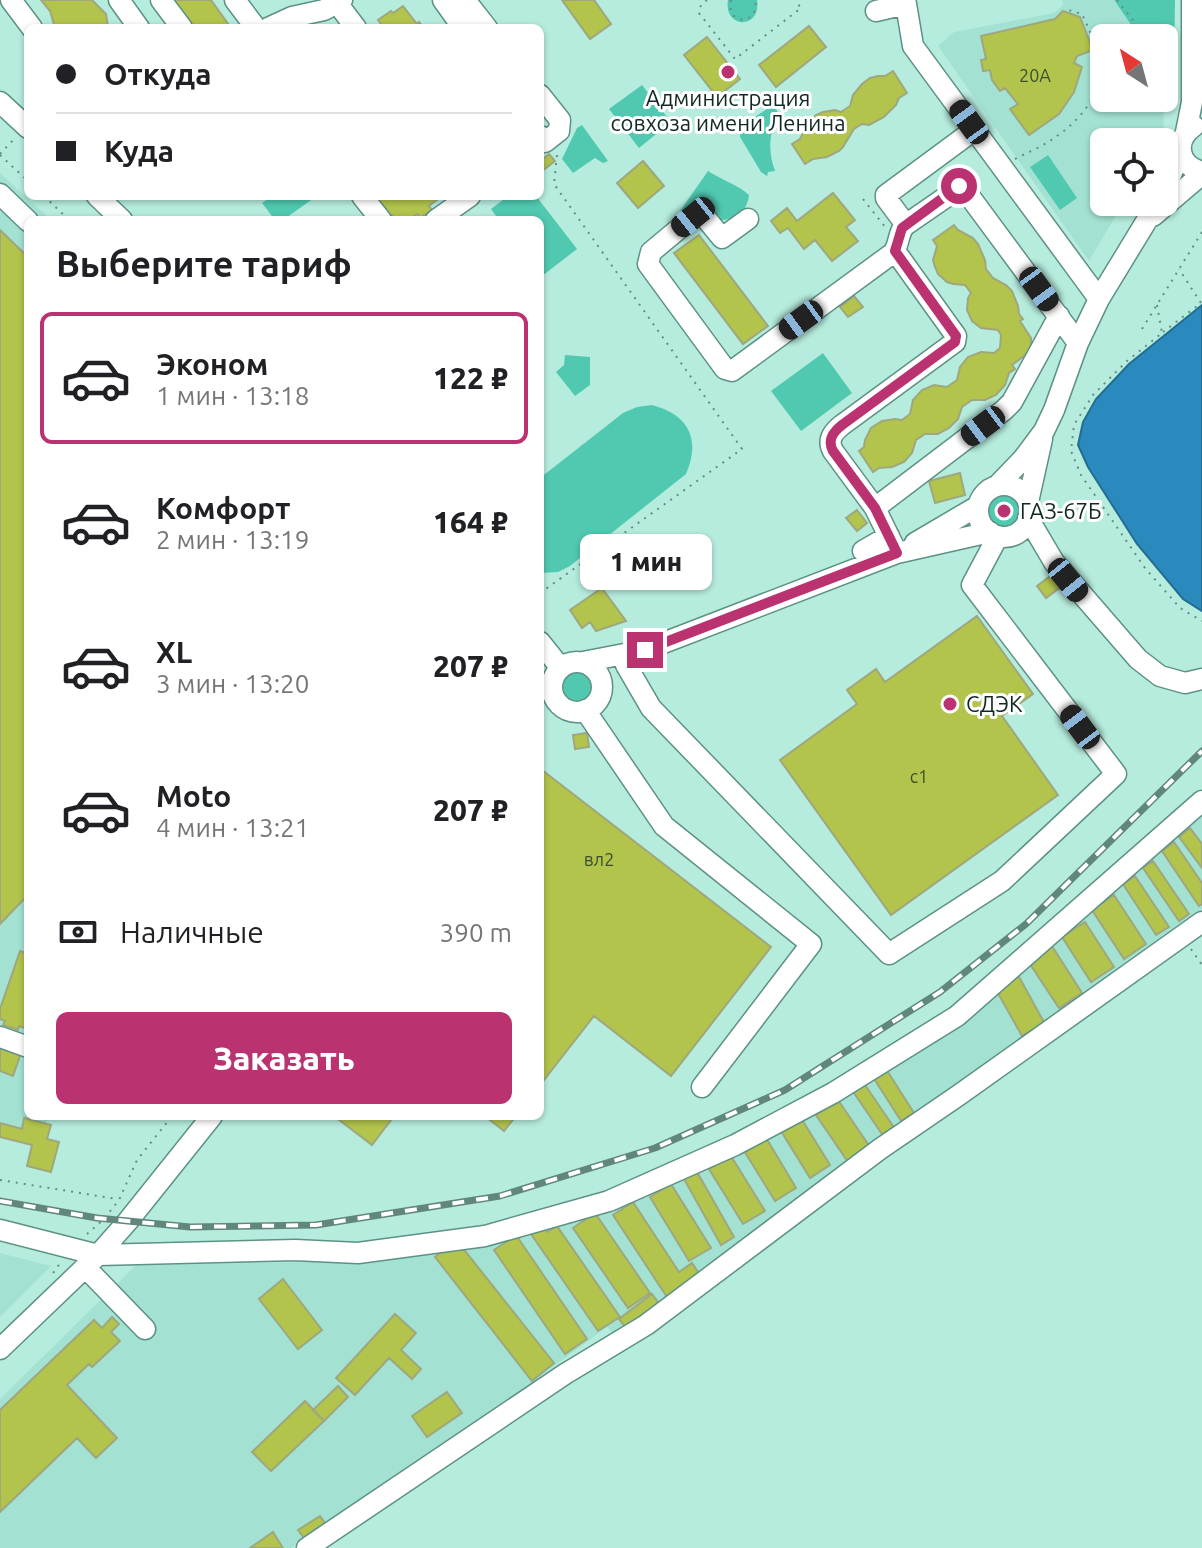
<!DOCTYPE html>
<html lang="ru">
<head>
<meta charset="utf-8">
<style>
	body { margin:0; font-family:Ubuntu,sans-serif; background:#f2f2f2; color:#202124; height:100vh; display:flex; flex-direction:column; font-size:30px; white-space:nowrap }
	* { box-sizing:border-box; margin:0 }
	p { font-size:26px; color:#757577 }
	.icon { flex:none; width:44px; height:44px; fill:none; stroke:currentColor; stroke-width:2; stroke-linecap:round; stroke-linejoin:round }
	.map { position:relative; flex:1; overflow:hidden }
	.sheet { position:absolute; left:24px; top:216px; width:520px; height:904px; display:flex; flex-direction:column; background:#fff; border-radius:12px; box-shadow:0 2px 6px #0004 }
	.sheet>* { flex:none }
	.top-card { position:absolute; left:24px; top:24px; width:520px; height:176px; border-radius:12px; box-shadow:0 2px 6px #0004; display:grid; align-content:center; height:176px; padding:0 32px; background:#fff }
	.needle { width:52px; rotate:324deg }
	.controls { position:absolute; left:1090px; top:24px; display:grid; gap:16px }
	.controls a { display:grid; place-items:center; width:88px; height:88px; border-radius:12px; background:#fff; box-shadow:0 2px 6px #0004; font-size:40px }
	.end { position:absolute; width:36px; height:36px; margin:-18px; border:10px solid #ba3270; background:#fff; box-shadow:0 0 0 4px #fff }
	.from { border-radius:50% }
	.bubble { position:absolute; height:56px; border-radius:12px; background:#fff; box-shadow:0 2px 6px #0004; font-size:26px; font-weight:800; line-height:56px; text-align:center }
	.car { position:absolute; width:24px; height:48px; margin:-24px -12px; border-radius:10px; box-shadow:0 0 6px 2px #0007; background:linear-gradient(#222 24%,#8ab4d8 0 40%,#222 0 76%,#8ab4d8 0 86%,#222 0) }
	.top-card b { display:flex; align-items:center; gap:28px; height:76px; font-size:30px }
	.top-card b+b { border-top:2px solid #e0e0e0 }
	.top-card i { width:20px; height:20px; background:#202124 }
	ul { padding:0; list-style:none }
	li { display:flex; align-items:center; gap:24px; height:132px; margin:0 16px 12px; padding:0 16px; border:4px solid transparent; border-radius:12px }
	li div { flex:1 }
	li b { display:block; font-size:30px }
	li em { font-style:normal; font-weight:800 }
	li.selected { border-color:#ba3270 }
	li>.icon { width:72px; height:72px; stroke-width:1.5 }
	h2 { padding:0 32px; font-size:36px; line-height:96px }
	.pay { display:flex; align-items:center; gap:20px; height:88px; padding:0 32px; font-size:30px }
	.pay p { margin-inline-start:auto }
	.primary-button { display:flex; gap:16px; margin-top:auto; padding:16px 32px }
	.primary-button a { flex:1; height:92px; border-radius:12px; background:#ba3270; color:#fff; font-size:32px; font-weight:800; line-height:92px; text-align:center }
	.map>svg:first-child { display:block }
	.built { fill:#a3e2d2 }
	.green { fill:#50c9b0 }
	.water { fill:#2a8abe; stroke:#236d90; stroke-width:2 }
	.building { fill:#b2c44c; stroke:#9ea77d; stroke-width:2 }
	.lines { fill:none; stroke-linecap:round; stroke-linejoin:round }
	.minor-casing { stroke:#5d9185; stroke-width:23 }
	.path { stroke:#668c82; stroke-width:2; stroke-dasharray:2 6; stroke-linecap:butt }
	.minor { stroke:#fff; stroke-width:20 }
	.rail-casing { stroke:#61877d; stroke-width:7 }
	.rail { stroke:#fff; stroke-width:4; stroke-dasharray:12; stroke-linecap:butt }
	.route { stroke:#ba3270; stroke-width:10 }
	.poi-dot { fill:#ba3270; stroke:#fff; stroke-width:3 }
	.labels { text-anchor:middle; stroke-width:6; stroke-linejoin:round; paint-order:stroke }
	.number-label { font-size:18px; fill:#3a4f2d }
	.poi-label { font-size:22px; fill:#122823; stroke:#fff; text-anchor:start }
</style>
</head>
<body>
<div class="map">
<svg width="1202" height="1548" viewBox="0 0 1202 1548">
	<rect width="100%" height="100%" fill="#b6ecde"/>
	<!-- built -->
	<path class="built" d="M1063 0H1113L1140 38H1104V98H1163L1164 136 1160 142H1104V202H1124L1089 261 938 46 954 32 1054 13 1063 5Z
		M0 173 51 220H28V1116H49L46 1123 51 1125 48 1139 59 1142 51 1172 27 1166 32 1145 0 1137Z
		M1202 801V909L762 1232 619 1341 607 1327 519 1392 291 1548H0V1399L136 1265 367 1261 463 1231 610 1192 779 1115 886 1053 1094 904Z
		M0 1253 51 1266 0 1317Z"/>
	<!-- green -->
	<path class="green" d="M728 0H757C762 30 723 29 728 0Z
		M1114 0H1175L1174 70 1164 69V38H1140Z
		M642 85 671 122 639 148 609 109Z
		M773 105 780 115C768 132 768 152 775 171L768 172 767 176 761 172 740 137 741 126Z
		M582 125 608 161 603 163 595 158 573 173 562 159 577 128Z
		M1048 155 1077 198 1060 210 1030 167Z
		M708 171C720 179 740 186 749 195 746 219 726 223 705 219 696 217 688 216 680 211Z
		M272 196H313L314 198 283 220H275L262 203Z
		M508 196H536L577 249 542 276 540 273V220H499L491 209Z
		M823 353 852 393 801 431 771 391Z
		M565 355 590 357V385L575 396 556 372 564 365Z
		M652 405C689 415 701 439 686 474L570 566 558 572 540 573V478L623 413 637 407Z
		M987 511a17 17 0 1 1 34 0a17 17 0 1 1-34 0Z
		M563 687a14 14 0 1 1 28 0a14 14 0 1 1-28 0Z"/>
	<!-- water -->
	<path class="water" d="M1202 305V611L1183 599 1137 544 1088 467 1078 445 1083 422 1096 399 1129 364Z"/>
	<!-- building -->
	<path class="building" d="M41 0H92L106 14 108 27 55 28 50 11Z
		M173 0H211L231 28H193Z
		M562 0H594L611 24 590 39Z
		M403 6 417 24 419 22 424 28H384L378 20 391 11 393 13Z
		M1063 11 1080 17 1093 50 1077 56 1074 63 1082 67 1074 92 1059 114 1029 135 1010 109 1018 104 1005 88 1000 91 992 80 990 70 983 71 981 60 986 59 981 36 1055 19Z
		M809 26 826 47 776 87 759 65Z
		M707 37 740 79 717 97 684 55Z
		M893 71 907 93 899 98 896 105 884 117 869 125 862 124 854 129 843 147 839 151 827 157 813 159 805 164 792 144 800 139 808 123 816 115 823 112 835 110 841 112 850 106 853 95 862 84 870 78 878 76H885Z
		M549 154 555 161 542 171 540 168V161Z
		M643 161 664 186 638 208 617 183Z
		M833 193 855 220 846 227 858 241 832 261 815 240 804 249 788 228 780 233 771 221 787 208 797 221Z
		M381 196H442L429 206 432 210 420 218 417 214 409 220H395L392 215 390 216 377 199Z
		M954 225 958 230 973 238 978 244 985 260 986 269 993 278 1006 285 1012 291 1018 306 1019 314 1023 319 1020 321 1031 338V348L1028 353 1012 365 1015 369 1009 373 1005 385 996 395 985 400H972L962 407 958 419 949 428 938 434H925L916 440 912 453 904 462 892 467 879 468 873 472 859 451 864 447 865 440 871 428 882 421 895 419 902 420 910 414 913 400 922 390 934 385 947 387 957 380 960 367 968 357 981 352 994 353 1000 348 1001 335 998 330 981 328 972 321 967 310 968 298 971 293 965 285 953 284 947 282 938 274 935 267 933 260 937 246 933 240Z
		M0 230 28 257V895L0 924Z
		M699 235 768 326 743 344 674 253Z
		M854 296 863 307 848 317 840 307Z
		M960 473 965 495 935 503 929 481Z
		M857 510 867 523 857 531 846 518Z
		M693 538 701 558 680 566 673 546Z
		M1053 574 1062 586 1046 598 1037 586Z
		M602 588 626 621 596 631 590 622 582 628 570 610Z
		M977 616 1033 694 1002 716 1058 795 891 915 780 760 857 704 847 690 876 669 885 682Z
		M587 733 589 747 575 749 573 735Z
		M542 770 771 947 671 1076 594 1016 540 1085V772Z
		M1190 828 1202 844V868L1179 837Z
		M1174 842 1202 883V904L1199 906 1162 851Z
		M1153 861 1189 914 1179 921 1143 868Z
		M1135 876 1169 927 1156 935 1123 884Z
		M1114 895 1146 944 1124 959 1092 910Z
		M1085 922 1114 967 1091 982 1062 937Z
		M1052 946 1082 993 1059 1008 1028 961Z
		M20 951 28 954V1029L19 1026 18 1030 3 1025 5 1021 0 1019V1009Z
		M1018 975 1045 1024 1022 1036 995 988Z
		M0 1042 22 1050 13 1076 0 1071Z
		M886 1069 914 1113 901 1121 873 1077Z
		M863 1082 895 1129 884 1137 852 1090Z
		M838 1100 870 1147 848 1162 816 1115Z
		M334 1116H394L372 1145Z
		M485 1116H516L504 1131Z
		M24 1118 51 1125 47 1139 59 1142 51 1172 27 1166 32 1145 0 1137V1123L22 1129Z
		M801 1118 830 1165 810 1178 781 1131Z
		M765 1136 796 1188 775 1201 743 1149Z
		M731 1156 765 1211 743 1224 709 1169Z
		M697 1172 734 1237 721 1245 684 1179Z
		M671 1184 711 1248 689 1261 650 1197Z
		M633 1202 679 1272 692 1263 700 1275 667 1297 613 1215Z
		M595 1213 650 1293 628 1308 573 1228Z
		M543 1226 547 1232 557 1226 620 1317 598 1331 531 1234Z
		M516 1235 587 1339 565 1354 494 1250Z
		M462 1247 554 1363 532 1381 435 1257 445 1249Z
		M283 1279 322 1330 298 1349 259 1299Z
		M652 1294 661 1306 628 1331 619 1319Z
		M395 1314 416 1333 401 1350 421 1369 412 1379 389 1358 355 1395 336 1378Z
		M112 1317 119 1324 111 1332 120 1341 92 1367 89 1364 67 1385 117 1438 96 1458 77 1438 0 1512V1410L94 1320 102 1328Z
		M338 1386 348 1397 324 1421 313 1410Z
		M447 1392 462 1413 427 1437 412 1416Z
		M305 1401 324 1421 271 1471 252 1452Z
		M320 1516 325 1523 304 1538 298 1530Z
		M273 1532 283 1548H250Z"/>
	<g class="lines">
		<!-- minor casing -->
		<g class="minor-casing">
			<path id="minor" d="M11 0 32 28
				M119 0 139 28
				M161 0 182 28
				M235 0 256 28
				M443 0 463 28
				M465 0 487 28
				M337 3 356 28
				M906 4 913 46 1099 299
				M876 11 906 4 905 0
				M268 28 292 17 324 10 342 0
				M540 95 560 120 559 131 545 142 540 136
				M0 102 28 128
				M1194 126C1173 141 1178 165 1202 172
				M1186 132 1192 102V0
				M1164 192 1181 150
				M0 194 28 221
				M97 196 122 220
				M362 196 381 220
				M1153 216 1202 174
				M748 219 722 238 704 216 693 217 651 252 648 264 725 369 732 371 893 253C899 246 898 234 904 226L962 186 1078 343
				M436 220 470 196
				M906 225 886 198V195L974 130
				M895 251 956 336 955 342 842 425C833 432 827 440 833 451L875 508 897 553
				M998 485 1023 459 1044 431 1054 410 1078 343 1099 299 1158 202
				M978 511a26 26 0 1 1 52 0a26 26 0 1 1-52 0Z
				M1028 502 1042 439
				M875 508 1004 410 1012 402 1059 316
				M1028 518 1054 562 1138 659 1160 676 1185 683 1202 679
				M915 543 978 506
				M863 551 889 536
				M540 642 556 662 559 670
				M583 662 645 650 897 553 990 532
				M552 687a25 25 0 1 1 50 0a25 25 0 1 1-50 0Z
				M626 665 651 708 889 954 1002 881 1116 774 972 585 998 536
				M585 710 664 826 811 944 702 1087
				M0 1037 28 1047
				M0 1230 98 1255 295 1250 358 1253 485 1236 609 1201 735 1145 833 1093 957 1016 1202 801
				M85 1267 145 1329
				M0 1349 98 1255 128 1221 212 1116
				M307 1548 565 1374 646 1325 880 1149 959 1095 1202 922"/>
		</g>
		<!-- path -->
		<path class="path" d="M707 0 701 5 699 13 735 59 801 8 795 0
			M731 0C725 26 760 26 755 0
			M1117 0 1147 38
			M1164 60 1176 75
			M0 154 15 138
			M0 155 28 181
			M1015 159C1028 152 1042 147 1054 138 1074 125 1094 104 1099 80 1104 61 1090 31 1082 14L1065 9
			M44 196 69 220
			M863 199 886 228
			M1157 305 1162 333 1127 361 1093 395 1074 425 1071 451 1081 475 1145 568 1180 608 1202 621
			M1142 329 1202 232
			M1163 332 1201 303 1179 269
			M540 593 742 449 554 184 557 155
			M1191 949 1202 965
			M0 1180 117 1199
			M87 1234 104 1219 119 1200 137 1160 172 1116
			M53 1273 61 1262"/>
		<!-- minor -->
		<use href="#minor" class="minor"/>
		<!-- rail casing -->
		<g class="rail-casing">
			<path id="rail" d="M0 1201 97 1218 190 1227 316 1225 500 1196 655 1148 785 1090 940 992 1026 924 1202 751"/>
		</g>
		<!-- rail -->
		<use href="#rail" class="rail"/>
	</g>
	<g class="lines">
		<!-- route -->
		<path class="route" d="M645 650 897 553 875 508 833 451C827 440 833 432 842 425L955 342 956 336 895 251 902 228 959 186"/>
	</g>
	<!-- markers -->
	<g class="poi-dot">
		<circle cx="728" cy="72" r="8"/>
		<circle cx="1004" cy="511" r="8"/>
		<circle cx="950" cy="704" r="8"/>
	</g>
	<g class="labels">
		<!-- number labels -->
		<g class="number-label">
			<text x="1035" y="82">20А</text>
			<text x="919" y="783">с1</text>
			<text x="599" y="866">вл2</text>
		</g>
		<!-- poi labels -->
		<g class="poi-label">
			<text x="728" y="106" text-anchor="middle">Администрация<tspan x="728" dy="25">совхоза имени Ленина</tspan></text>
			<text x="1020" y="519">ГАЗ-67Б</text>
			<text x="966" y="712">СДЭК</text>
		</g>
	</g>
</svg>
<div class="controls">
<a><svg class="needle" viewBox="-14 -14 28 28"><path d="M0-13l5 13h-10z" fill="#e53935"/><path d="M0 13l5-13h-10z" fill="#757577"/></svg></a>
<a><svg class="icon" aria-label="locate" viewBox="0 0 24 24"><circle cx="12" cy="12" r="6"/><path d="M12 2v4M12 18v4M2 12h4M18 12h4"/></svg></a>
</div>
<i class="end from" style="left:959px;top:186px"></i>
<i class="end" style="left:645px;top:650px"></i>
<div class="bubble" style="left:580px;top:534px;width:132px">1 мин</div>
<i class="car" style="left:969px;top:122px;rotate:324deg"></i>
<i class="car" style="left:693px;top:217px;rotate:231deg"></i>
<i class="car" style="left:1039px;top:289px;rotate:144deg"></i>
<i class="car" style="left:801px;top:320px;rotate:234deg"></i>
<i class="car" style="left:983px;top:426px;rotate:233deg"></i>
<i class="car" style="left:1068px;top:580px;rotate:141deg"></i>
<i class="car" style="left:1080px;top:727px;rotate:323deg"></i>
<div class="top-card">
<b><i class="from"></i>Откуда</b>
<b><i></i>Куда</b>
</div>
<section class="sheet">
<h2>Выберите тариф</h2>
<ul>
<li class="selected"><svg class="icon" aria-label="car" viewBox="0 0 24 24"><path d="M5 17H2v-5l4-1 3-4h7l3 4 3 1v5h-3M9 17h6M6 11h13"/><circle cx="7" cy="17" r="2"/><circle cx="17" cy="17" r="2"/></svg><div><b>Эконом</b><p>1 мин · 13:18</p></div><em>122 ₽</em></li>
<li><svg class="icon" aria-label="car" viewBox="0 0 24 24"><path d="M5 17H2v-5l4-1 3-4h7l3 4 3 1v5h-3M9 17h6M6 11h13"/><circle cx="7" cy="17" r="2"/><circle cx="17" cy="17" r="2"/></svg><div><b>Комфорт</b><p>2 мин · 13:19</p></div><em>164 ₽</em></li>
<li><svg class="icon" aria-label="car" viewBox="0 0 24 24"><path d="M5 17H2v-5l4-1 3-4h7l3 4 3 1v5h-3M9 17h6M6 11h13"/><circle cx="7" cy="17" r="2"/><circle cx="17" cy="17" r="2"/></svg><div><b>XL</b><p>3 мин · 13:20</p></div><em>207 ₽</em></li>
<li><svg class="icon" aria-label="car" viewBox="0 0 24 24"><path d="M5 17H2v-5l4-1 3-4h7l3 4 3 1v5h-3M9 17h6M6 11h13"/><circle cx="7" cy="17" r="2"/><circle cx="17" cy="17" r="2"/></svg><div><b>Moto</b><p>4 мин · 13:21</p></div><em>207 ₽</em></li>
</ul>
<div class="pay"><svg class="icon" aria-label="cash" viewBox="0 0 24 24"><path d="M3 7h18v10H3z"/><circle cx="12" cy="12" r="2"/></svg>Наличные<p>390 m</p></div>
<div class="primary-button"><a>Заказать</a></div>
</section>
</div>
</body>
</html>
